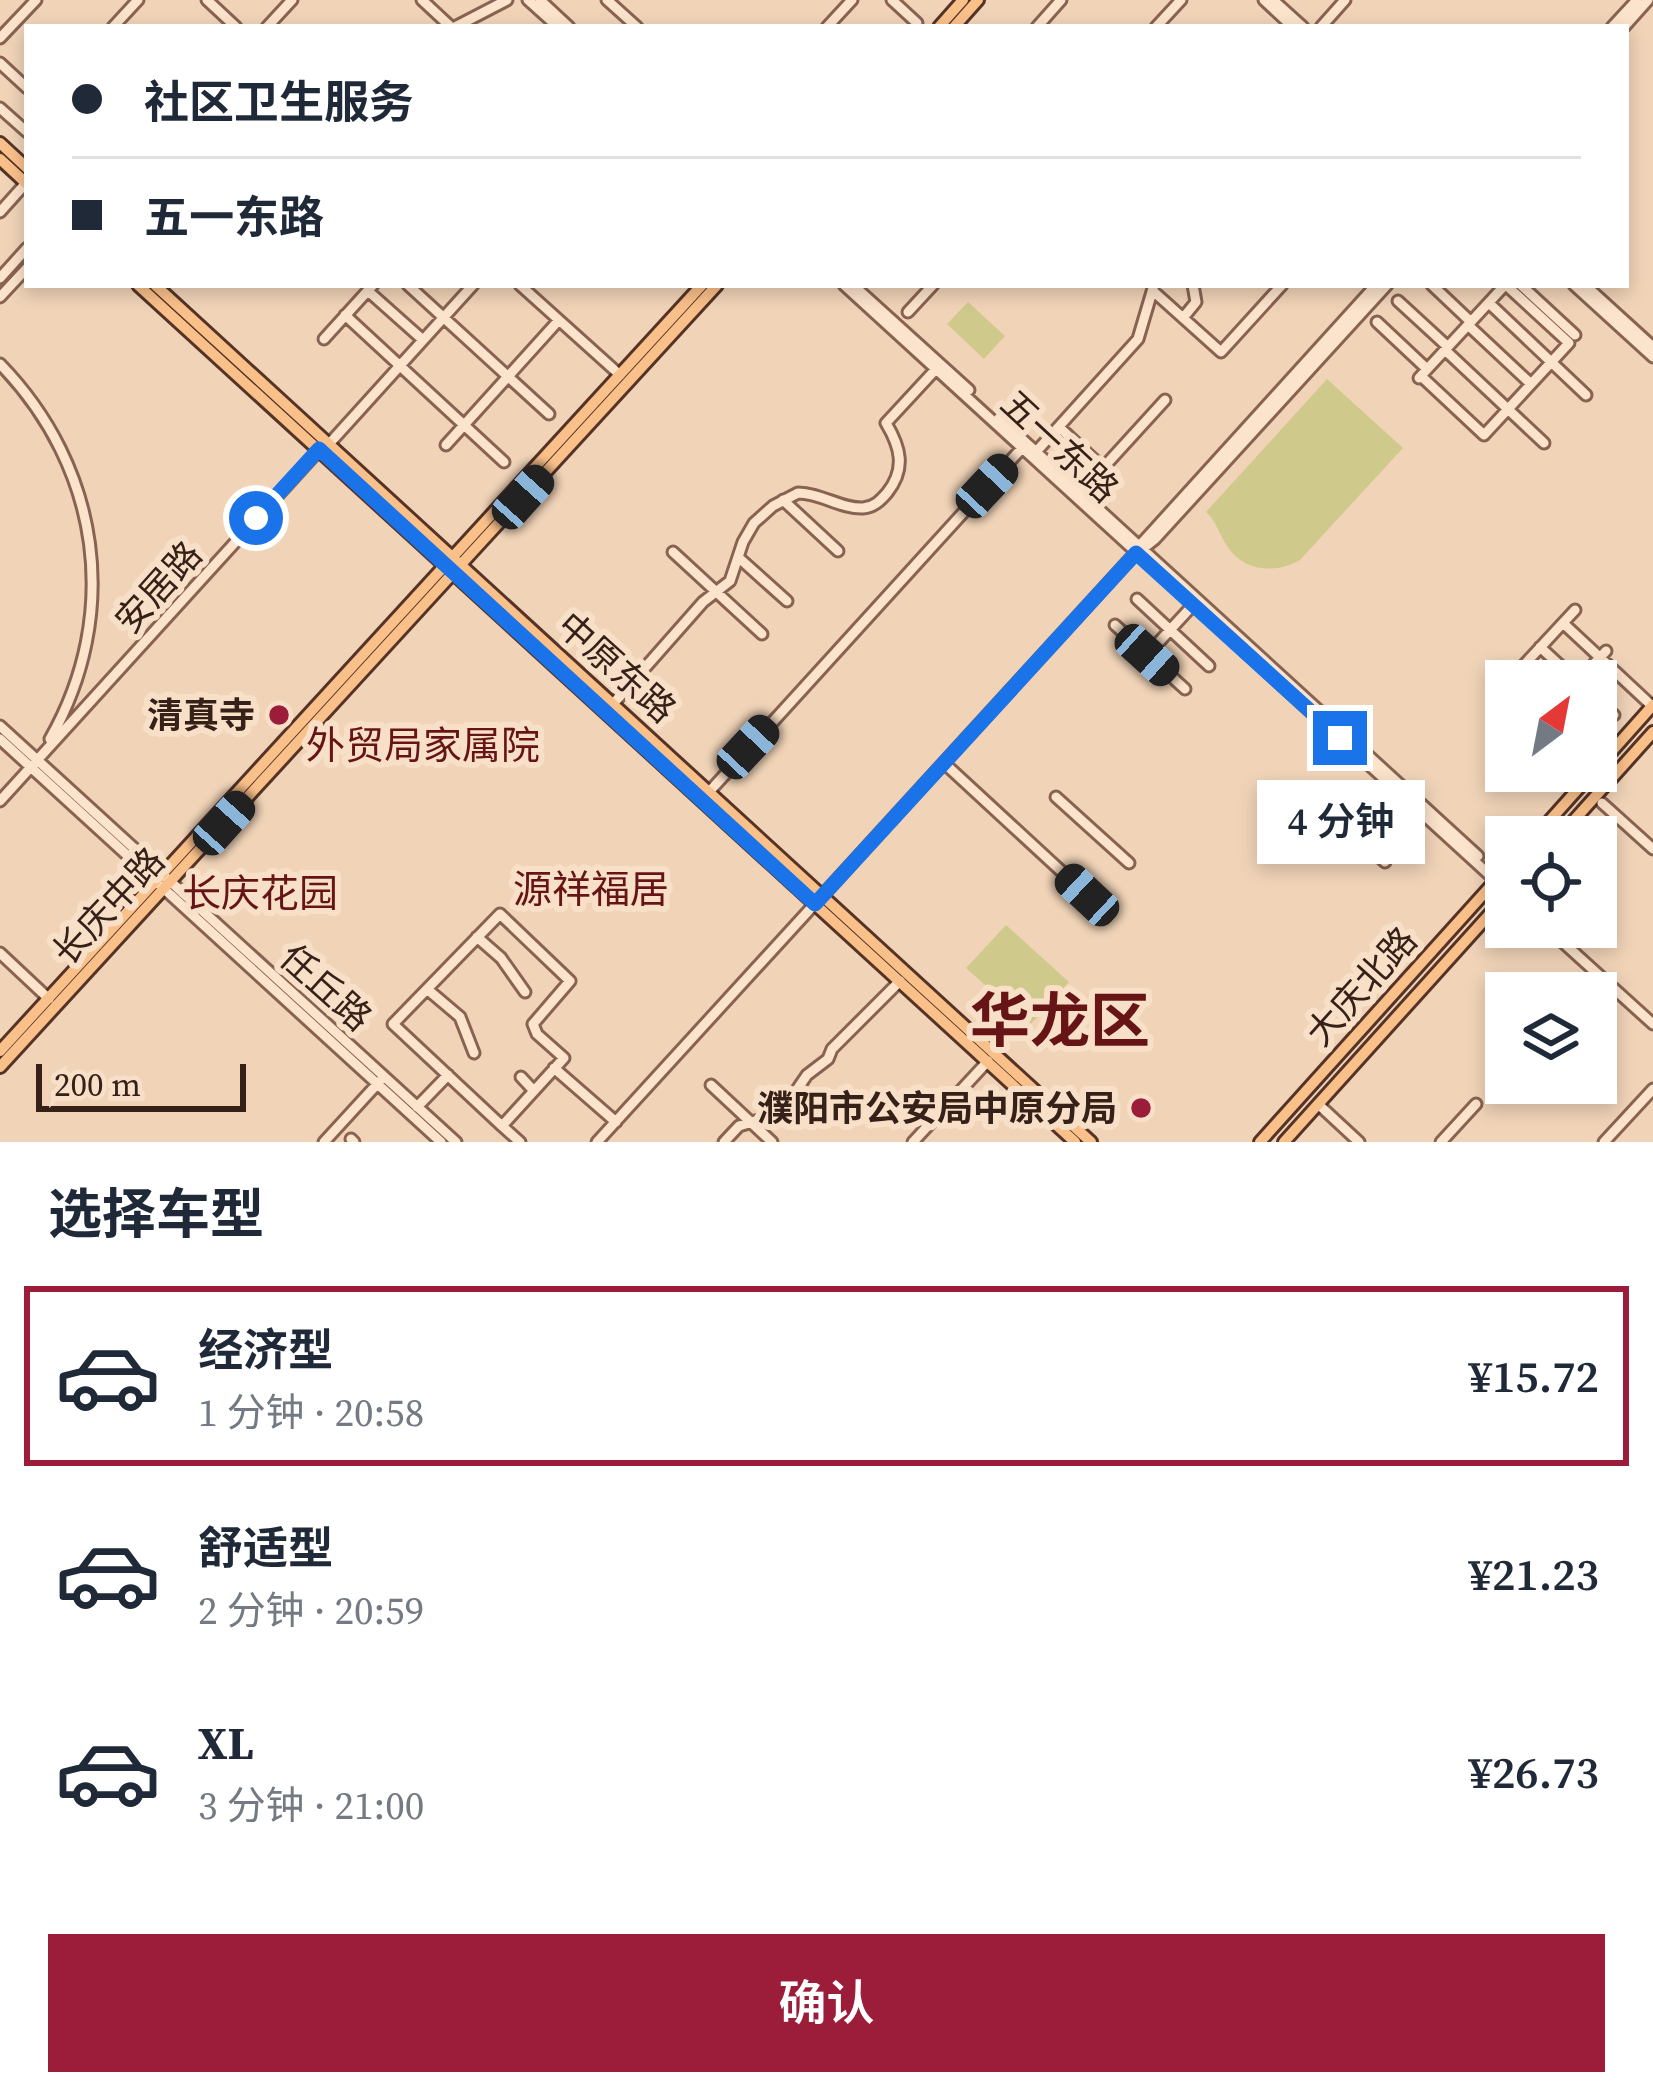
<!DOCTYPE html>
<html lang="zh">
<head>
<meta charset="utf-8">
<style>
	body { margin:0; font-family:"Source Serif 4","Noto Sans SC",serif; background:#f6f6f7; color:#1f2937; height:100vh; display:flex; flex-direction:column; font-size:45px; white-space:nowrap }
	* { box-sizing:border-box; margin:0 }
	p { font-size:39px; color:#747a83 }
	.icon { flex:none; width:66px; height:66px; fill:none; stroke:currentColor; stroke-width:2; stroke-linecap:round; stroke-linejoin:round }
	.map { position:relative; height:1142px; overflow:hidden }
	.side { display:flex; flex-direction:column; background:#fff; flex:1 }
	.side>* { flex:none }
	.hud { position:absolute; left:24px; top:24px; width:1605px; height:264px; border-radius:0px; box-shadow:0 6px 18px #0003; display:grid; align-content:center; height:264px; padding:0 48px; background:#fff }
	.needle { width:78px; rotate:32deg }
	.buttons { position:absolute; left:1485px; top:660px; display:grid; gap:24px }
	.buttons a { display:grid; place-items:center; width:132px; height:132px; border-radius:0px; background:#fff; box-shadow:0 6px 18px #0003; font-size:60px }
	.scale { position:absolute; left:36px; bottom:30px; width:210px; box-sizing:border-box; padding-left:12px; border:6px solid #362119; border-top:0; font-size:33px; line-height:42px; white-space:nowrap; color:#362119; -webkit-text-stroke:9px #f8e0c8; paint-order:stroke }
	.end { position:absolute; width:54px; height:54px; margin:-27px; border:15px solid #1a73e8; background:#fff; box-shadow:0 0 0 6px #fff }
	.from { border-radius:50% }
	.bubble { position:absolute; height:84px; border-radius:0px; background:#fff; box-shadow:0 6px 18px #0003; font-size:39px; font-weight:600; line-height:84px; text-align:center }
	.car { position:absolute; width:36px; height:72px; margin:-36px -18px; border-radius:15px; box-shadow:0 0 9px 3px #0007; background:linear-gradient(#222 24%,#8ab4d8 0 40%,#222 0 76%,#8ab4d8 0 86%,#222 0) }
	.hud b { display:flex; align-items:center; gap:42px; height:114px; font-size:45px }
	.hud b+b { border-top:3px solid #e0e1e3 }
	.hud i { width:30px; height:30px; background:#1f2937 }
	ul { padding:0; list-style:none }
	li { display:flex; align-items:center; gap:36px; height:180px; margin:0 24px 18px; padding:0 24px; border:6px solid transparent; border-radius:0px }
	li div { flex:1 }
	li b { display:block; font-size:45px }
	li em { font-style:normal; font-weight:600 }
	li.current { border-color:#9c1d39 }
	li>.icon { width:108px; height:108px; stroke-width:1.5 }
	h2 { padding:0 48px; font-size:54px; line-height:144px }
	.button { display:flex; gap:24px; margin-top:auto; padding:24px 48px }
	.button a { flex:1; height:138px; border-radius:0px; background:#9c1d39; color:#fff; font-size:48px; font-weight:600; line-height:138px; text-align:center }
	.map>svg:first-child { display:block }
	.green { fill:#d0c98c }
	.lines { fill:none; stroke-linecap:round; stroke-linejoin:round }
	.minor-casing { stroke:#886352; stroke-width:15 }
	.major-casing { stroke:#553327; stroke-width:16 }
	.minor { stroke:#fce3cb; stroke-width:9 }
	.major { stroke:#fac08a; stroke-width:10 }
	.route { stroke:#1a73e8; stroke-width:15 }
	.poi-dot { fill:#9c1d39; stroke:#f8e0c8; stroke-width:4.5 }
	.labels { text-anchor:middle; stroke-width:12; stroke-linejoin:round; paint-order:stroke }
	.street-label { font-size:36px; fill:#362119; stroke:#f8e0c8 }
	.poi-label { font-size:36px; font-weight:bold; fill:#362119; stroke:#f8e0c8; text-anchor:end }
	.neighbourhood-label { font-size:39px; fill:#661415; stroke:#f8e0c8 }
	.town-label { font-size:60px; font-weight:bold; fill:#661415; stroke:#f8e0c8 }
</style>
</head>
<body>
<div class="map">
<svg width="1653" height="1142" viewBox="0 0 1653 1142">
	<rect width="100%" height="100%" fill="#f1d4b8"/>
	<!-- green -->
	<path class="green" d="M968 302 1005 336 984 359 947 324Z
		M1327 379 1403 448 1300 560C1275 574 1244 572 1227 546 1218 533 1218 523 1206 512Z
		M1006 925 1069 982 1030 1025 966 968Z"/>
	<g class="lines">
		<!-- minor casing -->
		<g class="minor-casing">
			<path id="minor" d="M207 0 236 27
				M422 0 451 27
				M528 0 558 27
				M540 0 569 27
				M607 0 637 27
				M892 0 917 23
				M1264 0 1293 27
				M1273 0 1303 27
				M113 27 138 0
				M267 27 292 0
				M455 27 507 0
				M827 27 852 0
				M1037 27 1061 0
				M1156 27 1181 0
				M1321 27 1345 0
				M1612 27 1637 0
				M1624 27 1648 0
				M0 38 36 0
				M0 63 27 88
				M0 108 27 132
				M0 212 26 183
				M0 278 27 248
				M408 285 549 414
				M520 285 620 375
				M844 285 1506 890
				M853 285 969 390
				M1432 285 1471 322
				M1521 285 1575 335
				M1574 285 1653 357
				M1585 285 1653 347
				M368 291 423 340
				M1153 291 1221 352 1282 285
				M0 297 27 268
				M1398 301 1448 347
				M1489 303 1586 395
				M908 312 933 285
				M345 315 504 462
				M1183 318 1196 302 1193 285
				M1377 322 1427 369
				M1468 325 1531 384
				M324 339 373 285
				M1445 350 1544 443
				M0 364C101 468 121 614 50 739
				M1421 376 1484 435 1569 343 1506 285
				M1419 378 1505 285
				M999 418 1478 856
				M1059 427 1103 468 1165 400
				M329 444 473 285
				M446 445 559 320
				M1035 453 1138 339 1154 285
				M783 500 838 551
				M1142 543 1376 285
				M673 552 762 634
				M738 557 787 601
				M1137 599 1209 666
				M1563 623 1652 706
				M1115 625 1185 689
				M1540 647 1577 681
				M1147 655 1193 605
				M1523 666 1575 610
				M1578 681 1606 651
				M1596 699 1614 715
				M613 704 703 602 730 581 743 542 754 523 773 506 798 493C821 493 841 509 863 508 874 507 880 501 887 493 906 469 901 448 886 423L936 369
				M0 726 456 1142
				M0 739 441 1142
				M944 763 1087 895
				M709 792 1022 448
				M1056 797 1129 863
				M0 801 319 450
				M1602 803 1653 849
				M1350 830 1385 862
				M1546 927 1653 1024
				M477 937 501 958 525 992
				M0 953 49 999
				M427 989 460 1017 474 1053
				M554 1068 616 1122
				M521 1077 534 1091
				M711 1085 772 1142
				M1318 1104 1359 1142
				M417 1107 448 1075
				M502 1126 564 1058 537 1034 533 1024 570 981 500 914 393 1024 502 1126 520 1142
				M351 1139 354 1142
				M324 1142 380 1081
				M597 1142 1131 558 1155 539 1387 285
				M724 1142 739 1126 781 1113 807 1075 828 1059 832 1049 900 981
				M913 1142 988 1061
				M1441 1142 1476 1104
				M1604 1142 1653 1089"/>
		</g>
		<!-- major casing -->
		<g class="major-casing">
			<path id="major" d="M939 27 963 0
				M954 27 978 0
				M0 143 27 168
				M0 159 27 184
				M138 285 1075 1142
				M155 285 1091 1142
				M1596 769 1653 705
				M1535 837 1594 771
				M1559 837 1653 732
				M0 1051 702 285
				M0 1067 717 285
				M1260 1142 1506 869
				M1284 1142 1506 896"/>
		</g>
		<!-- minor -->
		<use href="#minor" class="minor"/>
		<!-- major -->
		<use href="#major" class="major"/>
	</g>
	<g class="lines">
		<!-- route -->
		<path class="route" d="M256 518 319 449 815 904 1136 553 1340 738"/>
	</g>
	<!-- markers -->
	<g class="poi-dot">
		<circle cx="279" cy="715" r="12"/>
		<circle cx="1141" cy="1108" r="12"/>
	</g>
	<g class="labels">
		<!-- street labels -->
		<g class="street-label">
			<text transform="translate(1060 446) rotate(43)" y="13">五一东路</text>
			<text transform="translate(158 587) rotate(-48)" y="13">安居路</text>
			<text transform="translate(617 667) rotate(42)" y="13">中原东路</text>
			<text transform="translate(108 906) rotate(-47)" y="13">长庆中路</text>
			<text transform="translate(1361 986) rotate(-48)" y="13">大庆北路</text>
			<text transform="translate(326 987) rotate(42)" y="13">任丘路</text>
		</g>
		<!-- poi labels -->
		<g class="poi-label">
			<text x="255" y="728">清真寺</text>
			<text x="1117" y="1121">濮阳市公安局中原分局</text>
		</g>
		<!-- neighbourhood labels -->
		<g class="neighbourhood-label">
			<text x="423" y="759">外贸局家属院</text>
			<text x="591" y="903">源祥福居</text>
			<text x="260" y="907">长庆花园</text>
		</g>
		<!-- town labels -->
		<g class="town-label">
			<text x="1060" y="1042">华龙区</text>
		</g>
	</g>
</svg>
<div class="buttons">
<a><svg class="needle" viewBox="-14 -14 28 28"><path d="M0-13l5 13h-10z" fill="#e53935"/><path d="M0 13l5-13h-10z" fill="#747a83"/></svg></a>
<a><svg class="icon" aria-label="locate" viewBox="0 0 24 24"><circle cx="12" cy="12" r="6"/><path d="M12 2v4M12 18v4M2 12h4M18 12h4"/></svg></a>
<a><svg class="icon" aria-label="layers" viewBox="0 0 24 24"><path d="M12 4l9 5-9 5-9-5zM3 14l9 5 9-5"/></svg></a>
</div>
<div class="scale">200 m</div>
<i class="end from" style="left:256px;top:518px"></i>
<i class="end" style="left:1340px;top:738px"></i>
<div class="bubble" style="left:1257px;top:780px;width:168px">4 分钟</div>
<i class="car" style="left:987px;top:486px;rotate:43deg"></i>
<i class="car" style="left:523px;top:497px;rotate:42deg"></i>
<i class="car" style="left:1147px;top:655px;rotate:132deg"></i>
<i class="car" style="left:748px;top:747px;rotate:43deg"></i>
<i class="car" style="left:224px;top:823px;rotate:42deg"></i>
<i class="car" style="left:1087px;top:895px;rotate:313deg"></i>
<div class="hud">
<b><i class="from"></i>社区卫生服务</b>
<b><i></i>五一东路</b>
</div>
</div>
<section class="side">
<h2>选择车型</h2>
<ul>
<li class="current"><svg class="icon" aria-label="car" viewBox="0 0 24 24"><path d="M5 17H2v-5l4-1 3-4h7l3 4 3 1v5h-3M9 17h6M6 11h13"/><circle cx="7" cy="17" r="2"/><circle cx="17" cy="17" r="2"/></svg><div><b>经济型</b><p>1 分钟 · 20:58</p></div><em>¥15.72</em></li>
<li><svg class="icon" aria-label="car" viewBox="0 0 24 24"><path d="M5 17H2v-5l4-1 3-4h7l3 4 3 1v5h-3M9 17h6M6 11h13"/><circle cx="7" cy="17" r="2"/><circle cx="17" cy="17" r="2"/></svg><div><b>舒适型</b><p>2 分钟 · 20:59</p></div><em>¥21.23</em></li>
<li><svg class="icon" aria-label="car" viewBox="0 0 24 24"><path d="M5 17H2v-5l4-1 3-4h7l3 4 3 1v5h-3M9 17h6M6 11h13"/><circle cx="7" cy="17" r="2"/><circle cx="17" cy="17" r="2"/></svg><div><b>XL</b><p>3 分钟 · 21:00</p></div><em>¥26.73</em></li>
</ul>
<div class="button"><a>确认</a></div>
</section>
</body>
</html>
